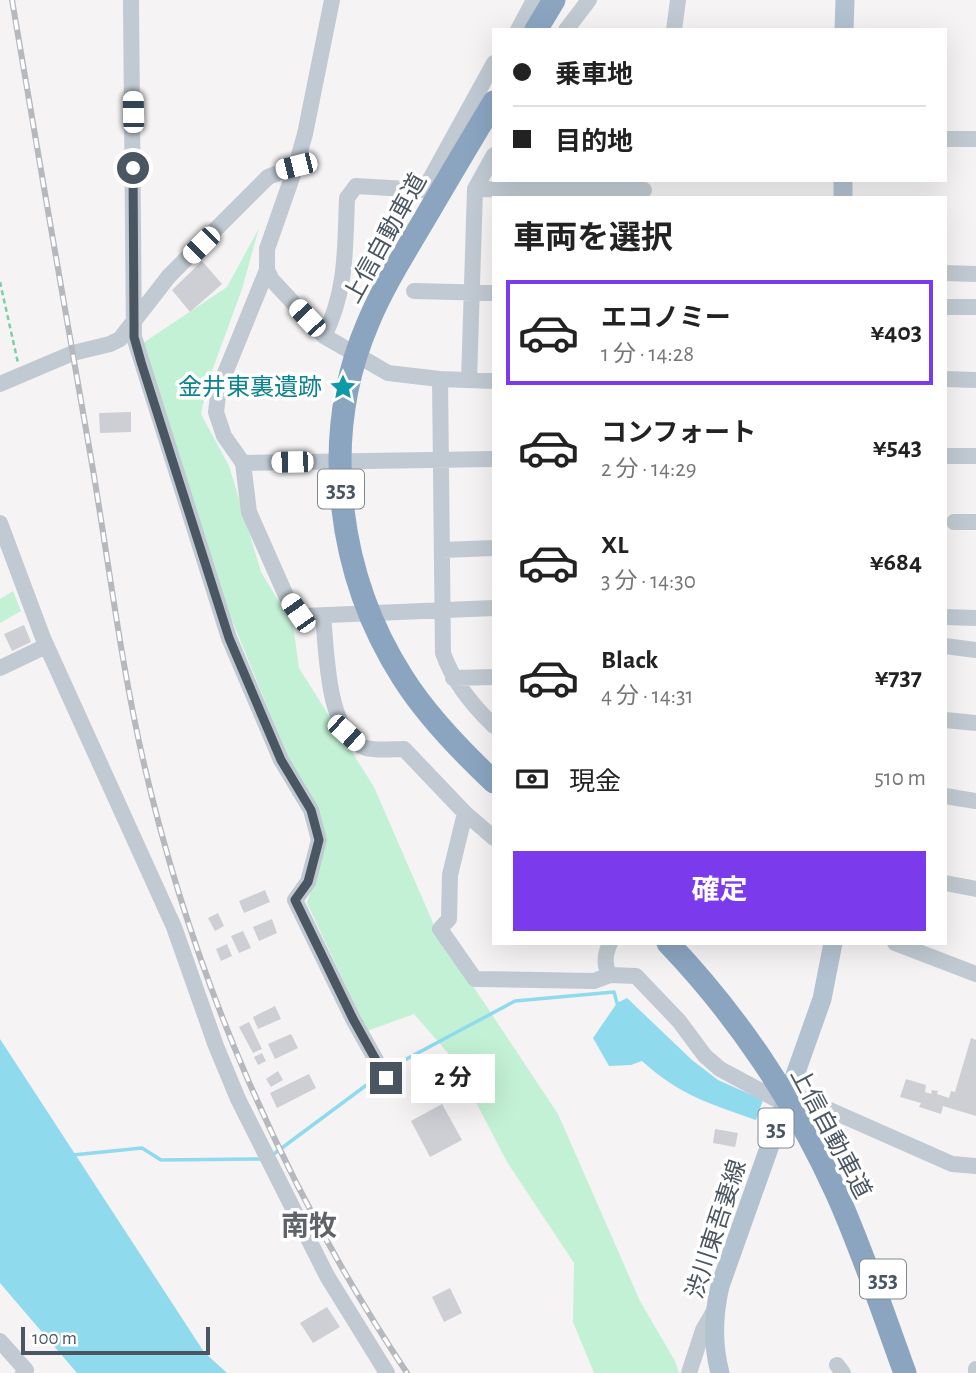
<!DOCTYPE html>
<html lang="ja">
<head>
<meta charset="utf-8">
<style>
	body { margin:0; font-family:"Alegreya Sans","Noto Sans JP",sans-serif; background:#f6f6f6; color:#222; height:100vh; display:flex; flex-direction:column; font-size:26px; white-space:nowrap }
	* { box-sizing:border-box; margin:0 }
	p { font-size:23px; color:#767676 }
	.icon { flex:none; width:38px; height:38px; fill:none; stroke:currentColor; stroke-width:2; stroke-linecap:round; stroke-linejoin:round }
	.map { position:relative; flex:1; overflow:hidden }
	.sheet { position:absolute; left:492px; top:196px; width:455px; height:749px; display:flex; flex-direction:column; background:#fff; border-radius:0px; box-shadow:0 7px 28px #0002 }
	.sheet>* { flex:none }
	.guide { position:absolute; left:492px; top:28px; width:455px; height:154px; border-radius:0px; box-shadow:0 7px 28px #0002; display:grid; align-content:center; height:154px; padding:0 21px; background:#fff }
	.scale { position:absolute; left:21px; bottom:18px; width:189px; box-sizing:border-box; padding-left:7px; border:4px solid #4a5661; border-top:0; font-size:19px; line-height:24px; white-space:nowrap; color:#4a5661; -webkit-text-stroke:5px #fff; paint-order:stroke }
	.end { position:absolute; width:32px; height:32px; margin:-16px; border:9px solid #4a5661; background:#fff; box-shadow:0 0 0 4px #fff }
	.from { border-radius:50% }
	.bubble { position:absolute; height:49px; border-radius:0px; background:#fff; box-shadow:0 7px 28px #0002; font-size:23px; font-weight:700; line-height:49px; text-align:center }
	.car { position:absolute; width:21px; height:42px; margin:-21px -10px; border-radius:9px; box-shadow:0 0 5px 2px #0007; background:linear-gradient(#fff 24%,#345 0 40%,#fff 0 76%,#345 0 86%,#fff 0) }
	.guide b { display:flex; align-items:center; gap:24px; height:66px; font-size:26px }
	.guide b+b { border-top:2px solid #e0e0e0 }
	.guide i { width:18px; height:18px; background:#222 }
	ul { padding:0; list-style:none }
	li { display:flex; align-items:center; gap:21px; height:105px; margin:0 14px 10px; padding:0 7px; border:4px solid transparent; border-radius:0px }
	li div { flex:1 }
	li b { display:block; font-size:26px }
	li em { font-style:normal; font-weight:700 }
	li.on { border-color:#7c3aed }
	li>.icon { width:63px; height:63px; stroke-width:1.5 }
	h2 { padding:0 21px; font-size:32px; line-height:84px }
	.pay { display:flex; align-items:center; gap:18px; height:77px; padding:0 21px; font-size:26px }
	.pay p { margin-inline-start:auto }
	.primary-button { display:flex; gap:14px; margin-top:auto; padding:14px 21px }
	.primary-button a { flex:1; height:80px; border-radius:0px; background:#7c3aed; color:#fff; font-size:28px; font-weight:700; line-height:80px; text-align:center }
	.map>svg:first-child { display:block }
	.green { fill:#c3f1d5 }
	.water { fill:#90daee }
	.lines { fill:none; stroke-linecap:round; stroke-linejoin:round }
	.stream { stroke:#90daee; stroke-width:3.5 }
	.building { fill:#cdcfd5 }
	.path { stroke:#7ad0a6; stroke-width:2.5; stroke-dasharray:5 3.5; stroke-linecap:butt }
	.minor { stroke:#c1cad2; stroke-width:16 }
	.major { stroke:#b3c2d1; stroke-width:19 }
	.highway { stroke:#8ba5c1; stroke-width:23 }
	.rail-casing { stroke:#b5b8bd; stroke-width:6 }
	.rail { stroke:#fff; stroke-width:3.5; stroke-dasharray:10; stroke-linecap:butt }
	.route { stroke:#4a5661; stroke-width:9 }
	.labels { text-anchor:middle; stroke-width:7; stroke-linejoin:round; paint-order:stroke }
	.shield { fill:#fff; stroke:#808990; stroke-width:2 }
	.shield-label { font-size:23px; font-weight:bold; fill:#4a5661 }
	.street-label { font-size:24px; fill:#4a5661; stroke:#fff }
	.culture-label { font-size:24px; fill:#0d838f; stroke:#fff; text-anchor:end }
	.quarter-label { font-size:28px; font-weight:bold; fill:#5f6368; stroke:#fff }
</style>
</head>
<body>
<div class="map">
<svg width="976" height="1373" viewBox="0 0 976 1373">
	<rect width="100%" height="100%" fill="#f5f3f3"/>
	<!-- green -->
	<path class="green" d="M259 228 242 289 208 382 201 414 229 466 261 572 293 625 299 668 374 787 437 932 558 1114 640 1301 675 1361 679 1373H594L573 1322 574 1263 507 1162 454 1060 414 1014 367 1031 307 903 325 847 213 574 143 343 227 287Z
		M13 591 21 611 0 623V599Z"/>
	<!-- water -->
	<path class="water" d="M627 998 692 1060 718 1080 763 1100 756 1120C708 1103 681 1096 642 1061L631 1065 609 1066 593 1038 617 1003Z
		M0 1039 204 1352 227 1373H77L0 1283Z"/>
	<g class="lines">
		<!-- stream -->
		<path class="stream" d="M386 1070 515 1001 614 992 617 1003
			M73 1155 142 1148 161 1160 264 1159
			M271 1156 380 1075"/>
	</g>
	<!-- building -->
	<path class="building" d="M202 261 222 284 190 312 172 290Z
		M131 412V432L100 433 99 413Z
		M24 625 31 642 12 651 4 634Z
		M265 890 270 902 244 913 239 901Z
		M218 913 224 926 215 931 208 918Z
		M272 919 277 933 259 941 253 927Z
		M243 931 251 948 239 953 231 936Z
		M227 944 232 956 221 961 216 949Z
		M275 1006 281 1019 258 1029 253 1017Z
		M249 1022 262 1049 253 1053 239 1027Z
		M291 1034 298 1048 275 1059 268 1044Z
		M971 1038 976 1040V1116L943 1106 941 1114 919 1107 921 1103 900 1097 906 1079 926 1085 925 1092 931 1094 932 1090 938 1091 937 1094 949 1098 951 1091 955 1092Z
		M262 1053 266 1061 258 1065 254 1057Z
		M278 1071 283 1080 271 1087 266 1079Z
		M309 1074 316 1088 277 1108 270 1093Z
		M442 1104 462 1140 430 1157 411 1121Z
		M715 1129 738 1133 735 1147 713 1143Z
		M450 1288 462 1313 444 1322 432 1297Z
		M327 1307 340 1327 313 1343 300 1323Z"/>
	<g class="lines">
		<!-- path -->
		<path class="path" d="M0 282 18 363"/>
		<!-- minor -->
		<path class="minor" d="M131 0 134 337 229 638 281 760 311 810 319 840 308 882 295 900 353 1019 386 1078
			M518 30 534 0
			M566 30 589 0
			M674 30 678 0
			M945 139H976
			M494 155 475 189 644 190
			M296 166 267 249V270L272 280 324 336 388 373 440 379 494 381
			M267 270 219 388 216 412 224 436 243 463 249 512 287 598 298 613 304 616 494 608
			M945 273 976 274
			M414 291 494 293
			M945 307H976
			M324 336C347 291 345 247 347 198L356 186 424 190 494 63
			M440 379 443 653C453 682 472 705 494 726
			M945 379 976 380
			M469 380 475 189
			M0 384 73 353 110 344 120 339 169 276 268 177 296 166 305 134 332 0
			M945 456H976
			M243 463 494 459
			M954 522H976
			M0 523 43 638 174 927 216 1046 238 1099 327 1276 387 1373
			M442 550 494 548
			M323 616C327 651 326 735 366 748 378 751 392 749 404 749L465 813 494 838
			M945 617 976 618
			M945 646 976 650
			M0 668 46 646
			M453 678 494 677
			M945 720 976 723
			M945 796 976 801
			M465 813 450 875 449 919 440 929 475 979 594 981 610 975
			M945 883 976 889
			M610 943C605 954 603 965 610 975L636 976 679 1021 705 1056 720 1069 785 1104
			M895 943 976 974
			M789 1092 952 1164 976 1166
			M0 1341 26 1370 23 1373
			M837 1365 843 1373
			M689 1373 703 1330 714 1311
			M976 1373V1369"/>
		<!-- major -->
		<path class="major" d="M844 30 845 0
			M843 198V180
			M720 1373C712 1343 713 1316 720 1286L822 999 833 943"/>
		<!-- highway -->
		<path class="highway" d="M536 30 554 0
			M494 102C469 143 445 184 421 225 402 257 382 289 368 323 319 437 337 575 403 678 427 716 461 751 494 782
			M668 943C737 1015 796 1103 837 1194 863 1252 883 1313 905 1373"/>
		<!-- rail casing -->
		<g class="rail-casing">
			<path id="rail" d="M12 0C38 155 65 309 92 464 109 564 121 665 144 764 194 980 284 1188 407 1373"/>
		</g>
		<!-- rail -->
		<use href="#rail" class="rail"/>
	</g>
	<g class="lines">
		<!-- route -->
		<path class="route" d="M133 168 134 324V337L141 362 229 638 281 760 311 810 319 840 308 882 295 900 353 1019 386 1078"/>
	</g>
	<!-- icons -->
	<defs>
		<g id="sight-bare" transform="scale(2.1)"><path d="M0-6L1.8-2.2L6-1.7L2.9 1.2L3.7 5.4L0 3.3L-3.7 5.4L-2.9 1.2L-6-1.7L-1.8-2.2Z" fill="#0f9aa8" stroke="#fff" stroke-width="2.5" paint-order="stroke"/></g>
	</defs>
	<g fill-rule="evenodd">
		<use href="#sight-bare" x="343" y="387"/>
	</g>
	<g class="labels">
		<!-- shield labels -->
		<g class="shield">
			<rect x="318" y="469.5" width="46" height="39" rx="5"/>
			<rect x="758.5" y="1108.5" width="35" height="39" rx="5"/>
			<rect x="860" y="1259.5" width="46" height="39" rx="5"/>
		</g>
		<g class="shield-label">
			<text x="341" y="497">353</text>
			<text x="776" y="1136">35</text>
			<text x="883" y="1287">353</text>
		</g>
		<!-- street labels -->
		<g class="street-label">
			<text transform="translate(385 238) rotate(-61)" y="8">上信自動車道</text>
			<text transform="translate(831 1133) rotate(62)" y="8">上信自動車道</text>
			<text transform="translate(716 1229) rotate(-72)" y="8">渋川東吾妻線</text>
		</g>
		<!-- culture labels -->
		<g class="culture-label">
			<text x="322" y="395">金井東裏遺跡</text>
		</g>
		<!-- quarter labels -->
		<g class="quarter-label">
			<text x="309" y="1235">南牧</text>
		</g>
	</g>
</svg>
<div class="scale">100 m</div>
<i class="end from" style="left:133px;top:168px"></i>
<i class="end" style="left:386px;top:1078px"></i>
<div class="bubble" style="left:411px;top:1054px;width:84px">2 分</div>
<i class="car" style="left:133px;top:112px;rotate:359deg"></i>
<i class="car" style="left:296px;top:166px;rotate:256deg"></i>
<i class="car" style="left:201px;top:245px;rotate:225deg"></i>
<i class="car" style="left:307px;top:318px;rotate:317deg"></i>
<i class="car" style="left:292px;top:462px;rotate:269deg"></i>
<i class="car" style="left:298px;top:613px;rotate:325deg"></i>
<i class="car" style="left:346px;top:733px;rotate:132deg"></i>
<div class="guide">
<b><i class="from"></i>乗車地</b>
<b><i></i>目的地</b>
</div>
<section class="sheet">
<h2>車両を選択</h2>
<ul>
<li class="on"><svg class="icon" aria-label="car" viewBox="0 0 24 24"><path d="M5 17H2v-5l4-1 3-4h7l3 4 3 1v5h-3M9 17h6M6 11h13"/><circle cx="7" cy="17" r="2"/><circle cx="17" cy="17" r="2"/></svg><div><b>エコノミー</b><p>1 分 · 14:28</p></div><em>¥403</em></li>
<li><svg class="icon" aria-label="car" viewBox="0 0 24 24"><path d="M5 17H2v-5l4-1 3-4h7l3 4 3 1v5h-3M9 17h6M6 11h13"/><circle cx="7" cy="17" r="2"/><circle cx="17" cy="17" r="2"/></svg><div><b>コンフォート</b><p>2 分 · 14:29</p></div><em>¥543</em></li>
<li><svg class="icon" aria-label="car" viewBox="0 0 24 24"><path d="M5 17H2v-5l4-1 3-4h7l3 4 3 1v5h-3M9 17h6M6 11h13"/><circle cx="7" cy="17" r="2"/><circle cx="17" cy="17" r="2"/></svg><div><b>XL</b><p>3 分 · 14:30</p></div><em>¥684</em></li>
<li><svg class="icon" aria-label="car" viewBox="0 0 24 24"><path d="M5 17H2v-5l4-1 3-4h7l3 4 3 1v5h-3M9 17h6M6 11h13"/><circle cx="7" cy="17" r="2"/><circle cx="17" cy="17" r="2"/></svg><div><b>Black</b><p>4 分 · 14:31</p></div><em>¥737</em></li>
</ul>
<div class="pay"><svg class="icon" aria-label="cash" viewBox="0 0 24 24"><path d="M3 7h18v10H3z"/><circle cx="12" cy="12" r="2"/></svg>現金<p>510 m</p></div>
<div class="primary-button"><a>確定</a></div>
</section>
</div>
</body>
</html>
